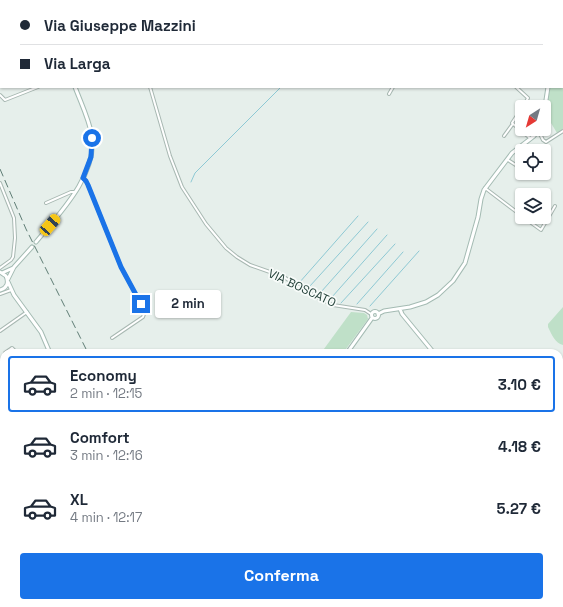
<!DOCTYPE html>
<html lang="it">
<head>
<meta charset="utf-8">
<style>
	body { margin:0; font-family:"Space Grotesk",sans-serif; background:#f6f6f7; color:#1f2937; height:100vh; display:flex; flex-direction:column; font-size:15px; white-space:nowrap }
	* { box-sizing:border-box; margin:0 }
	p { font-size:13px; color:#747a83 }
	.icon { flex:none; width:22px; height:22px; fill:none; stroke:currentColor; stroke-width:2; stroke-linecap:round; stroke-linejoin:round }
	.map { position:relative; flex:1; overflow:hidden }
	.panel { position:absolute; left:0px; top:349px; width:563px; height:258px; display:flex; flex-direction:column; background:#fff; border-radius:12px 12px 0 0; box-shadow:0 1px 3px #0004 }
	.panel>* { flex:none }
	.banner { position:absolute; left:0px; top:0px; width:563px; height:88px; box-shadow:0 1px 3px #0004; display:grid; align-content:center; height:88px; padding:0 20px; background:#fff }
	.needle { width:26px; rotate:217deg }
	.fabs { position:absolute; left:515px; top:100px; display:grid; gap:8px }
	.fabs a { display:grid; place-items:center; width:36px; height:36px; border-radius:4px; background:#fff; box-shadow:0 1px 3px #0004; font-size:20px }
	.end { position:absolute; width:18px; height:18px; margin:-9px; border:5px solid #1a73e8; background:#fff; box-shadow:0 0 0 2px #fff }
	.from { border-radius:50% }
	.bubble { position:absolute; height:28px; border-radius:4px; background:#fff; box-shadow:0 1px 3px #0004; font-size:13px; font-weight:700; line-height:28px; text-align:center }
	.car { position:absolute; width:12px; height:24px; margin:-12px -6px; border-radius:5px; box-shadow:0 0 3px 1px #0007; background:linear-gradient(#f5c518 24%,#345 0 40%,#f5c518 0 76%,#345 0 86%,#f5c518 0) }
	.banner b { display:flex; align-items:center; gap:14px; height:38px; font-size:15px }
	.banner b+b { border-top:1px solid #e0e1e3 }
	.banner i { width:10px; height:10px; background:#1f2937 }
	ul { padding:7px 0 0; list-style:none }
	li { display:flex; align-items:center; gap:12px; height:56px; margin:0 8px 6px; padding:0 12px; border:2px solid transparent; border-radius:4px }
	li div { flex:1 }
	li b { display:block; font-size:15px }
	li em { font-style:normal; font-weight:700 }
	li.current { border-color:#1a73e8 }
	li>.icon { width:36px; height:36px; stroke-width:1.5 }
	.cta { display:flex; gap:8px; margin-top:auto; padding:8px 20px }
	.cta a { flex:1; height:46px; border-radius:4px; background:#1a73e8; color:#fff; font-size:16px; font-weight:700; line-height:46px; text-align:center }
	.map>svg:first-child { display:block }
	.green { fill:#bfe0c8 }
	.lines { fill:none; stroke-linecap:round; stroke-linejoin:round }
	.stream { stroke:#8ec9d4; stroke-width:1 }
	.canal { stroke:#8ec9d4; stroke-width:2 }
	.street-casing { stroke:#a8b8b2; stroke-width:4 }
	.secondary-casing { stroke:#a4bbb3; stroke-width:5 }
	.street { stroke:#fff; stroke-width:2 }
	.secondary { stroke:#fff; stroke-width:3 }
	.rail { stroke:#5f7d75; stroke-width:1; stroke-dasharray:8 4; stroke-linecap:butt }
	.route { stroke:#1a73e8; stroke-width:5 }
	.labels { text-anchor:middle; stroke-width:3.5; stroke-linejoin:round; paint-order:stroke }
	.street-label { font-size:12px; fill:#24423a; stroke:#f7fbf9 }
</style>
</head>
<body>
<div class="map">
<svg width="563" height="607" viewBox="0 0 563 607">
	<rect width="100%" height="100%" fill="#e6efeb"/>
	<!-- green -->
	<path class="green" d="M563 10V129L557 133 551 123 548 125 544 121 550 87H562Z
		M563 307V345C555 343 552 335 548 327V324Z
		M351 312 364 313 367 315 368 319 343 353H321Z"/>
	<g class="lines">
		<!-- stream -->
		<path class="stream" d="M322 1 323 0
			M191 182 195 173 281 87
			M299 283 358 216
			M310 286 368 222
			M321 292 377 229
			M332 297 387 235
			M341 303 395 244
			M357 304 403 252
			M370 306 419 251
			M0 465 4 470
			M4 477V487
			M0 531 4 534
			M137 603 140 607"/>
		<!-- canal -->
		<path class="canal" d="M16 1 17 0
			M0 22 1 21"/>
		<!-- street casing -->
		<g class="street-casing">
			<path id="street" d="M300 0 302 1
				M454 0 455 1
				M472 0 473 1
				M502 0 504 1
				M151 1 152 0
				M423 1 424 0
				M492 1 493 0
				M150 87 170 156 182 187 206 224 226 248 237 257 250 265 284 277 303 290 333 305 365 310 371 314
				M516 87 528 98 523 107
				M389 94 393 87
				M0 95 5 100 38 87
				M522 108 512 123 530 138
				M538 130 543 140 546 142 563 131
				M504 136 512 125
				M508 160 522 169
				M83 179 86 181 88 185 121 267 141 304 144 314 143 317 112 338
				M0 183 14 218 15 238 13 257 11 260 0 268
				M485 188 522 216
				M46 203 71 192H75
				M523 217 541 230 555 206
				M0 294 11 290
				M0 331 27 312
				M5 353 12 348 15 351 14 353
				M0 363 4 360
				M0 398 4 402
				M0 429 4 426
				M0 434 4 439
				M56 603V607
				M284 603 286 607
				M445 603 447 607
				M526 603 529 607
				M540 603 542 607
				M505 607 513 603"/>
		</g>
		<!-- secondary casing -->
		<g class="secondary-casing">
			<path id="secondary" d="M50 1V0
				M562 6 563 0
				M544 113 548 87
				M36 242C59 214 97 176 92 136 89 119 81 103 75 87
				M0 272 6 276C9 283 7 288 0 290
				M2 273 13 268
				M8 279 14 267 32 247
				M8 282 14 295 41 332 50 353
				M400 309 402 314 434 353
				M371.5 315a3.5 3.5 0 1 1 7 0a3.5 3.5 0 1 1-7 0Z
				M378 314 384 311 410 307 426 302 438 295 453 281 465 263 478 217 481 199 484 190 512 153 534 136 539 129
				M347 353 372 318
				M559 406 563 407"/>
		</g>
		<!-- street -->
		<use href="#street" class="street"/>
		<!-- secondary -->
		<use href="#secondary" class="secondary"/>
		<!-- rail -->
		<path class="rail" d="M0 169 26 229 88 353
			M212 603 214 607"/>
	</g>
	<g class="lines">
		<!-- route -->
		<path class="route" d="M92 138 91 157 83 178 86 181 88 185 121 267 141 304"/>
	</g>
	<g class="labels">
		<!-- street labels -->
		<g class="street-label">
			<text transform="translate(302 288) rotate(25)" y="4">VIA BOSCATO</text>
		</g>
	</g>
</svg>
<div class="fabs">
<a><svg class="needle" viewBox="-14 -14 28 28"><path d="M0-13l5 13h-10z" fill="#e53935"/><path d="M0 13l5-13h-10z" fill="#747a83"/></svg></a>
<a><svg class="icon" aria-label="locate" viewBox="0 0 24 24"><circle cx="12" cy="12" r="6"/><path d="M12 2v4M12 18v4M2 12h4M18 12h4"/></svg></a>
<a><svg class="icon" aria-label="layers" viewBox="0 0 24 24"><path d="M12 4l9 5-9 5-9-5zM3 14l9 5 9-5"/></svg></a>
</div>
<i class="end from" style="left:92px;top:138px"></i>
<i class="end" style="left:141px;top:304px"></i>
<div class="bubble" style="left:155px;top:290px;width:66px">2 min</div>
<i class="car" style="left:50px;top:225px;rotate:41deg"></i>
<div class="banner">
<b><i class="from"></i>Via Giuseppe Mazzini</b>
<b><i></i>Via Larga</b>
</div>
<section class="panel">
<ul>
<li class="current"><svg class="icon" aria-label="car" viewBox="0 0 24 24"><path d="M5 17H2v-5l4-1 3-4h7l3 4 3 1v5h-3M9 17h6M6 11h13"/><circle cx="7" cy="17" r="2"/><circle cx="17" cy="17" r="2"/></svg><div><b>Economy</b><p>2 min · 12:15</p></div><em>3.10 €</em></li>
<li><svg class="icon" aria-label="car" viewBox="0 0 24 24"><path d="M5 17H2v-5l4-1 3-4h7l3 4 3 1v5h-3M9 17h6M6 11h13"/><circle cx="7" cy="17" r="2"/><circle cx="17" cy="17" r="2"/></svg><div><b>Comfort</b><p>3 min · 12:16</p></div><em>4.18 €</em></li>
<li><svg class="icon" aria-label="car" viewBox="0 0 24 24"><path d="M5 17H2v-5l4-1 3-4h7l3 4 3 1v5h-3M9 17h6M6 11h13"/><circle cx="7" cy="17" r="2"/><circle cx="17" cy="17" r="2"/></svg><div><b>XL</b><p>4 min · 12:17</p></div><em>5.27 €</em></li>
</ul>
<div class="cta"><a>Conferma</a></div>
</section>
</div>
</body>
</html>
